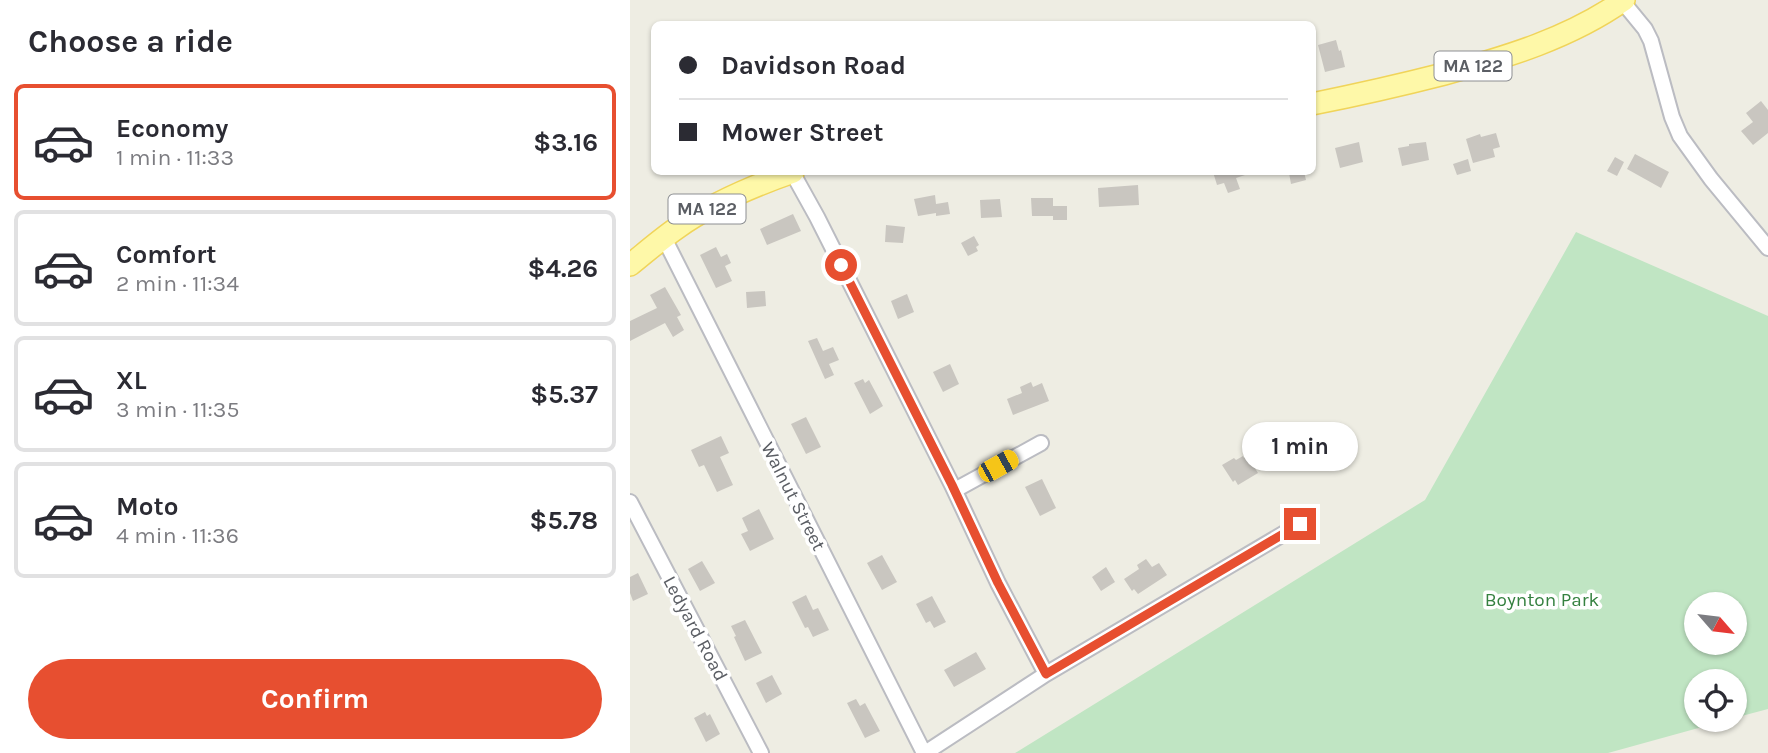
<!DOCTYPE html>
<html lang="en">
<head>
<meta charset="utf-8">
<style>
	body { margin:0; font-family:Karla,sans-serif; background:#f7f7f7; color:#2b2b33; height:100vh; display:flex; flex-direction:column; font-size:26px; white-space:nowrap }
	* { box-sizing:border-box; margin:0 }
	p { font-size:23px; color:#7c7c81 }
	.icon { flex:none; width:38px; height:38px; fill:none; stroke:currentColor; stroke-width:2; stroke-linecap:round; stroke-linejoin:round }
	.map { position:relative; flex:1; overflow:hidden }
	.sheet { display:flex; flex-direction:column; background:#fff; width:630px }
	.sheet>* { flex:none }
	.hud { position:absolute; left:21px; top:21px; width:665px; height:154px; border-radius:10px; box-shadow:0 2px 5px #0004; display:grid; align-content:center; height:154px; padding:0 28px; background:#fff }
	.needle { width:46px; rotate:118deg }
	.buttons { position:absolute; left:1054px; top:592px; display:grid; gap:14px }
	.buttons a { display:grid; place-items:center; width:63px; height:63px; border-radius:50%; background:#fff; box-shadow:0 2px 5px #0004; font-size:35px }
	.end { position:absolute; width:32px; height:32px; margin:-16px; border:9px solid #e74f30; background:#fff; box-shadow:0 0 0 4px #fff }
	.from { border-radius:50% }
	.bubble { position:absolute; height:49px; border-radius:24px; background:#fff; box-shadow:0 2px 5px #0004; font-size:23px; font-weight:700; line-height:49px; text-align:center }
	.car { position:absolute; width:21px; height:42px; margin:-21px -10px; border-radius:9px; box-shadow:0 0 5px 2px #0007; background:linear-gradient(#f5c518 24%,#345 0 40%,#f5c518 0 76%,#345 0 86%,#f5c518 0) }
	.hud b { display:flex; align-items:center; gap:24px; height:66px; font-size:26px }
	.hud b+b { border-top:2px solid #e1e1e2 }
	.hud i { width:18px; height:18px; background:#2b2b33 }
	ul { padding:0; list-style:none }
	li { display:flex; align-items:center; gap:21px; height:116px; margin:0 14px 10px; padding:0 14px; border:4px solid #e1e1e2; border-radius:10px }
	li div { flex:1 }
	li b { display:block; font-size:26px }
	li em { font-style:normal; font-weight:700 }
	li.current { border-color:#e74f30 }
	li>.icon { width:63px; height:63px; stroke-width:1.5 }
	h2 { padding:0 28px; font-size:32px; line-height:84px }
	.button { display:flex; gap:14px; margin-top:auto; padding:14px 28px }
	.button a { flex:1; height:80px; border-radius:42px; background:#e74f30; color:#fff; font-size:28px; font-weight:700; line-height:80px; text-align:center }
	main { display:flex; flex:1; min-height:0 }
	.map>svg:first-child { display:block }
	.green { fill:#c0e5c3; fill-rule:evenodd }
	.building { fill:#c9c6c0 }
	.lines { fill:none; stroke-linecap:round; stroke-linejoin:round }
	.minor-casing { stroke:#bbbcc2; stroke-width:18 }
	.primary-casing { stroke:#f0d45a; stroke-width:24 }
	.minor { stroke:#fff; stroke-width:14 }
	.primary { stroke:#fef8a8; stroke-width:21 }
	.route { stroke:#e74f30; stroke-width:9 }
	.labels { text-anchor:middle; stroke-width:7; stroke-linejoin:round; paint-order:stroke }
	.shield { fill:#fff; stroke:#8c8e92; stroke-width:2 }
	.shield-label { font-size:18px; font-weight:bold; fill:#5b5e64 }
	.street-label { font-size:19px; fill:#5b5e64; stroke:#fff }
	.park-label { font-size:19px; fill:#358140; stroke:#fff }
</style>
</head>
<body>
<main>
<section class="sheet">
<h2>Choose a ride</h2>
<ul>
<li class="current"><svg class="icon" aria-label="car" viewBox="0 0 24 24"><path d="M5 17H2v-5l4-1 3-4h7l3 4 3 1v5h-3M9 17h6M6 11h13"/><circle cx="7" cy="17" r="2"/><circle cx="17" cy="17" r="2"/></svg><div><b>Economy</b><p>1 min · 11:33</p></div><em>$3.16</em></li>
<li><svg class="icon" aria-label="car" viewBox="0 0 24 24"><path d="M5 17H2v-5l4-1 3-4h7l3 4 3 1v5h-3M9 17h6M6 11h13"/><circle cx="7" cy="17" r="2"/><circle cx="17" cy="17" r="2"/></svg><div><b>Comfort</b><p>2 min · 11:34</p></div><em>$4.26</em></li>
<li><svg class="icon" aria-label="car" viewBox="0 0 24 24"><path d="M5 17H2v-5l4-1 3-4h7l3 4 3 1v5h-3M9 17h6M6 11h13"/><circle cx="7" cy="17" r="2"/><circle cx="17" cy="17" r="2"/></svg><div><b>XL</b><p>3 min · 11:35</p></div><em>$5.37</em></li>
<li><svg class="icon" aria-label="car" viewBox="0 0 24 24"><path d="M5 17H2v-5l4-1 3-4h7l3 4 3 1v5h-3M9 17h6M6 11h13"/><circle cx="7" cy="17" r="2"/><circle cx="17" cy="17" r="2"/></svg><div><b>Moto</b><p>4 min · 11:36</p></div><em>$5.78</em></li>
</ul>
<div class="button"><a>Confirm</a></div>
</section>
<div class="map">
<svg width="1138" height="753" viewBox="0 0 1138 753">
	<rect width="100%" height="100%" fill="#eeede3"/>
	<!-- green -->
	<path class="green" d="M946 232 1138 316V709L1104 718V681H1066V719H1101L978 753H385L795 500ZM1066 604H1104V642H1066Z"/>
	<!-- building -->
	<path class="building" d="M706 40 709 51 711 50 715 67 695 72 688 45Z
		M1131 101 1138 110V133L1123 145 1111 131 1123 122 1116 113Z
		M866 133 870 147 863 149 865 157 843 163 836 139 850 134 851 137Z
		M729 142 733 162 710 168 705 148Z
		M796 142 799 160 772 166 768 148 779 146V144Z
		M1005 154 1039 172 1031 188 997 169Z
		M985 157 994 162 987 176 977 171Z
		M838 159 841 171 827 175 823 164Z
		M583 172H621V173L606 178 610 189 598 193 594 183 587 185Z
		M666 172H674L676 180 661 184 659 173Z
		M508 185 509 205 469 207 468 188Z
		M305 195 306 204 318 202 320 214 306 216V213L288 216 284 199Z
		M401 198H423V216H402Z
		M370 199 372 217 351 218 350 200Z
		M423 206H437V220H423Z
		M163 214 171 231 137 245 130 229Z
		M256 225 275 227 273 243 255 242Z
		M344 236 349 245 346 247 348 251 338 256 331 243Z
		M86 247 91 257 97 254 101 263 95 266 102 281 86 288 70 255Z
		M35 287 51 315 47 317 54 330 43 337 35 323 0 341V321L27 308 20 295Z
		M135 291 136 306 117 308 116 292Z
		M277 294 284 312 268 319 261 301Z
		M187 338 193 351 203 347 209 360 199 364 204 375 195 379 178 341Z
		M320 364 329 384 313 392 303 372Z
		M233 379 235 383 239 380 253 406 240 414 224 383Z
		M401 382 403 387 412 383 419 401 383 415 377 399 392 393 390 387Z
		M176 417 191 447 176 454 161 424Z
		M644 427 660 453 649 459 634 434Z
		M91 436 99 453 90 457 103 485 87 492 74 465 69 467 61 450Z
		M613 456 614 458 617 456 628 473 608 485 605 480 603 482 592 465 604 458 606 460Z
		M412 479 426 508 410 516 395 487Z
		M129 509 144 539 120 551 111 534 118 531 112 518Z
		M252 555 267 582 252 590 237 563Z
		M516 559 522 567 529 563 537 575 508 594 504 589 502 591 494 579 509 569 507 565Z
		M72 561 85 583 70 591 58 569Z
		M476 567 485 582 471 591 462 577Z
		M8 573 18 594 3 601 0 593V577Z
		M176 595 183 610 188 608 199 630 183 637 178 627 175 628 162 602Z
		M302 596 316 622 304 628 300 621 296 623 286 604Z
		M115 620 132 653 115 661 104 637 106 636 101 626Z
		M346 652 356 669 324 687 314 670Z
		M142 675 152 694 136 703 126 683Z
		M226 699 230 706 235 703 250 731 235 738 217 703Z
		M75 712 77 716 80 714 90 734 76 742 64 718Z"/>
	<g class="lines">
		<!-- minor casing -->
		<g class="minor-casing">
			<path id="minor" d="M992 1 1015 29 1021 41 1042 117 1050 136 1081 179 1138 248
				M162 172 187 217 322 485 368 583 416 674
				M34 238 294 753
				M325 490 411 443
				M0 502 131 753
				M295 753 416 674 670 524"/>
		</g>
		<!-- primary casing -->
		<g class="primary-casing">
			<path id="primary" d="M682 104C727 95 771 85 814 74 877 57 940 38 994 0
				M0 265C15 253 31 239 47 228 82 203 123 186 163 172"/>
		</g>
		<!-- minor -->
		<use href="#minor" class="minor"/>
		<!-- primary -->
		<use href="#primary" class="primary"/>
	</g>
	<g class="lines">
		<!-- route -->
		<path class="route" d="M211 265 322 485 368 583 416 674 670 524"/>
	</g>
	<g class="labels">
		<!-- shield labels -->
		<g class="shield">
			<rect x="804.5" y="51.5" width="77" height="29" rx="5"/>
			<rect x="38.5" y="194.5" width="77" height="29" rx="5"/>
		</g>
		<g class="shield-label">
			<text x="843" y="72">MA 122</text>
			<text x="77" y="215">MA 122</text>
		</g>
		<!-- street labels -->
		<g class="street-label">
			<text transform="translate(164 496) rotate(63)" y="7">Walnut Street</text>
			<text transform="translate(66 628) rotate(62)" y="7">Ledyard Road</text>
		</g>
		<!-- park labels -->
		<g class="park-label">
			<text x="912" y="606">Boynton Park</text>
		</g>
	</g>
</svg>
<div class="buttons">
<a><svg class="needle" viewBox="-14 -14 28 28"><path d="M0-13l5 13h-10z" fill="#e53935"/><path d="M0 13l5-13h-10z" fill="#7c7c81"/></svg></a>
<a><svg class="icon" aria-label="locate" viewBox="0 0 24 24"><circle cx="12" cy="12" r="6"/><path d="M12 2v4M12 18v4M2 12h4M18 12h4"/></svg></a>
</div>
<i class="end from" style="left:211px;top:265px"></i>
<i class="end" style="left:670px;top:524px"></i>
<div class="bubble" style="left:612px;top:422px;width:116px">1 min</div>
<i class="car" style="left:368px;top:466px;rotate:61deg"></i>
<div class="hud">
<b><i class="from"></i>Davidson Road</b>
<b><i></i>Mower Street</b>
</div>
</div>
</main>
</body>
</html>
